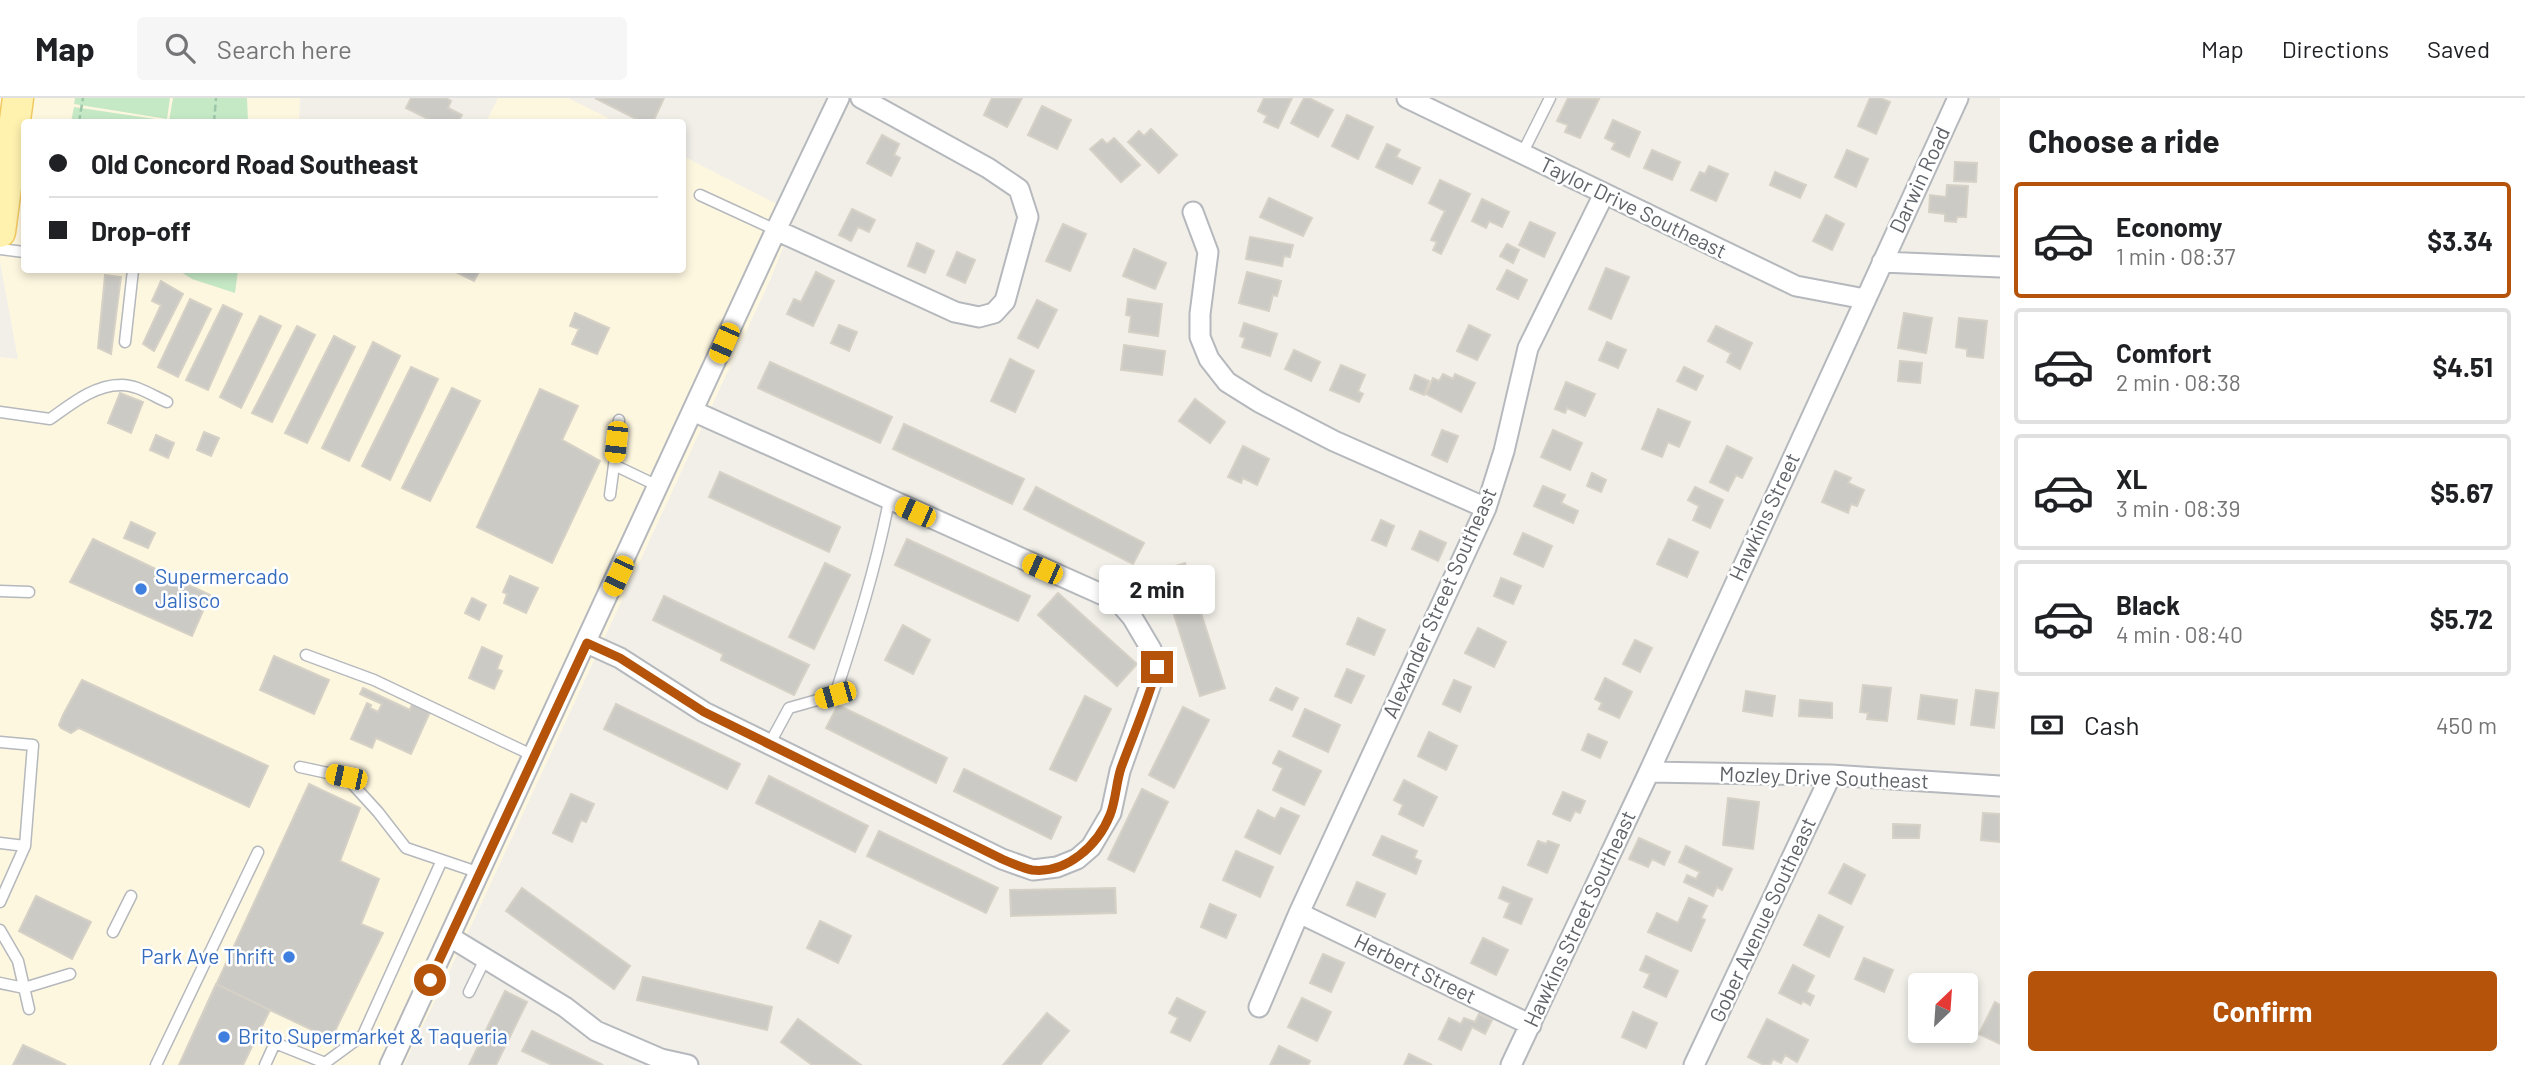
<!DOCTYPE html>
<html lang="en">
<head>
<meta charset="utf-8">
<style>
	body { margin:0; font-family:Barlow,sans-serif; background:#f6f6f6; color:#202124; height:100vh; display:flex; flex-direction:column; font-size:26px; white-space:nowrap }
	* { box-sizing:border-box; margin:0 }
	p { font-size:23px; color:#757577 }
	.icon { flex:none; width:38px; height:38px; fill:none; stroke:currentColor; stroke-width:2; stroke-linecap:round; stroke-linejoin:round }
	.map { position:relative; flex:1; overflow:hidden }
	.sheet { display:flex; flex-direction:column; background:#fff; width:525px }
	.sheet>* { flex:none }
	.banner { position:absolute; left:21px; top:21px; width:665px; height:154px; border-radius:7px; box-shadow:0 4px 10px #0003; display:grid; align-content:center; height:154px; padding:0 28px; background:#fff }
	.needle { width:46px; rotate:25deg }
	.controls { position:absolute; left:1908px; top:875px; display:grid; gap:14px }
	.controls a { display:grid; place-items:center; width:70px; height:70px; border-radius:7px; background:#fff; box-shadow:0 4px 10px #0003; font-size:35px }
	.end { position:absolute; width:32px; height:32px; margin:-16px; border:9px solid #b45309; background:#fff; box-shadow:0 0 0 4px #fff }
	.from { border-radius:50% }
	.bubble { position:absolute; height:49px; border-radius:7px; background:#fff; box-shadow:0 4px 10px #0003; font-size:23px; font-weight:700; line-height:49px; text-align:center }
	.car { position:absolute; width:21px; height:42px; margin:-21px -10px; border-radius:9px; box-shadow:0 0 5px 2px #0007; background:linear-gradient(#f5c518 24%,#345 0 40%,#f5c518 0 76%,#345 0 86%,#f5c518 0) }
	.banner b { display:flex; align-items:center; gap:24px; height:66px; font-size:26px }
	.banner b+b { border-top:2px solid #e0e0e0 }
	.banner i { width:18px; height:18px; background:#202124 }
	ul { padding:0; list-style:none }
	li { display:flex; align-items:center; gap:21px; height:116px; margin:0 14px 10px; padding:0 14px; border:4px solid #e0e0e0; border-radius:7px }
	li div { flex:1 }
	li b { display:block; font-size:26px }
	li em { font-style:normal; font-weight:700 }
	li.active { border-color:#b45309 }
	li>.icon { width:63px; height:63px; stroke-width:1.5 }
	h2 { padding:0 28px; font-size:32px; line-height:84px }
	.pay { display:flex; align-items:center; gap:18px; height:77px; padding:0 28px; font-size:26px }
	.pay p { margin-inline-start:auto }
	.primary-button { display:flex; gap:14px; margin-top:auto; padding:14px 28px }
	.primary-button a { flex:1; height:80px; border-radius:7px; background:#b45309; color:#fff; font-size:28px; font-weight:700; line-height:80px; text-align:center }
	header { display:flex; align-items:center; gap:42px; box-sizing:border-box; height:98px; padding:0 35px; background:#fff; border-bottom:2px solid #e0e0e0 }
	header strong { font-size:33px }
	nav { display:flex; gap:38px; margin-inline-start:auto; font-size:24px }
	.search { width:490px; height:63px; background:#f6f6f6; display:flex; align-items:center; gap:18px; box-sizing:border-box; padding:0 24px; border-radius:7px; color:#757577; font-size:26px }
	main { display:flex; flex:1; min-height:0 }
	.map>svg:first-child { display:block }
	.commercial { fill:#fef7e0 }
	.green { fill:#c5e8c5 }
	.building { fill:#cccac5; stroke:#d6d1c6; stroke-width:2 }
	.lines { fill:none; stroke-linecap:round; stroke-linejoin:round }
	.lane-casing { stroke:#b5b8bc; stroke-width:13 }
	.street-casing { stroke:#b5b8bc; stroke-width:23 }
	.primary-casing { stroke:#f2c960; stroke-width:33 }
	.path { stroke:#9cc7a9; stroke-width:2.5; stroke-dasharray:7 3.5; stroke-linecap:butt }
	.lane { stroke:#fff; stroke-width:10 }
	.street { stroke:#fff; stroke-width:19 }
	.primary { stroke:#fff2af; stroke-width:30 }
	.route { stroke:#b45309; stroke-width:9 }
	.shop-dot { fill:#3f7fe0; stroke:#fff; stroke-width:2.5 }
	.labels { text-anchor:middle; stroke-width:5; stroke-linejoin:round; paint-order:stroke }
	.street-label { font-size:21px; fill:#5f6368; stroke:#fff }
	.shop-label { font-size:21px; fill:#366cbe; stroke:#fff; text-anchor:start }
</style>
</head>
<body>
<header>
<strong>Map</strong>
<div class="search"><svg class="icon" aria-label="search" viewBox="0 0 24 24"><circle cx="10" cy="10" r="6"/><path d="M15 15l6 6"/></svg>Search here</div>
<nav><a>Map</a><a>Directions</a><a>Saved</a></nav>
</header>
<main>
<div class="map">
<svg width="2000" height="967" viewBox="0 0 2000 967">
	<rect width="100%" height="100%" fill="#f1efe8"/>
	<!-- commercial -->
	<path class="commercial" d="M0 0H300L299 24H24V172H682L683 58 796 116 771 180 471 828 404 967H0V259L18 261 0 164Z
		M498 0H568L616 24H486Z"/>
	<!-- green -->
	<path class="green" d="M75 0H170L167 21 74 6Z
		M173 0H247L248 24H71L74 9 169 23Z
		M178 172H238L235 195 192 181Z"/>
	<!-- building -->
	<path class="building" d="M411 0H446L451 3 448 10 462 17 458 24H434L406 10Z
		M595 0H664L653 24H642Z
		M992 0H1022L1007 29 984 17Z
		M1264 0H1292L1278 30 1264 24 1267 18 1258 13Z
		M1304 0H1309L1333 12 1318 39 1291 25Z
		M1568 0 1599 1 1580 40 1565 34 1568 27 1557 23Z
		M1870 0H1880L1890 4 1876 36 1858 28Z
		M1042 8 1071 22 1057 51 1028 37Z
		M1347 17 1373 29 1358 61 1332 48Z
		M1613 22 1640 34 1629 59 1612 51 1615 45 1605 40Z
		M1151 31 1177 57 1159 75 1128 44 1139 33 1144 38Z
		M882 37 899 46 894 57 900 60 891 78 867 65Z
		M1114 40 1140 67 1121 84 1090 51 1102 41 1107 46Z
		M1387 46 1400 52 1396 59 1420 70 1412 86 1376 69Z
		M1652 52 1680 64 1672 82 1644 70Z
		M1847 52 1868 61 1856 89 1835 79Z
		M1955 64 1977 65 1976 84 1954 83Z
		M1709 68 1728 76 1716 103 1691 92 1700 74 1705 76Z
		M1775 74 1806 87 1800 100 1770 87Z
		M1440 82 1470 96 1441 156 1433 152 1437 144 1431 142 1445 113 1429 105Z
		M1947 87 1968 88 1966 119H1957L1956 124 1945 123V116L1929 114 1930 97 1946 99Z
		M1269 100 1312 120 1303 138 1260 119Z
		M1482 101 1509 114 1502 129 1489 123 1486 130 1472 123Z
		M852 111 875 122 869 134 858 129 851 143 839 137Z
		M1826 117 1844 126 1832 152 1813 143Z
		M1530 124 1555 135 1544 159 1519 147Z
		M1063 126 1086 136 1070 173 1046 163Z
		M1250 139 1293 147 1290 159 1284 158 1282 168 1246 161Z
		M917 145 934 153 925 175 908 168Z
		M1507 146 1519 152 1513 165 1500 158Z
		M1134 151 1166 165 1155 191 1123 178Z
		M957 154 975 162 965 185 947 177Z
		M1606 170 1629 179 1611 221 1589 211Z
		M452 172H480L474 183Z
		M1507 172 1527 182 1518 201 1497 191Z
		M816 174 834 183 813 228 787 216 794 201 801 204Z
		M1247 174 1281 183 1277 198 1273 197 1269 213 1239 205Z
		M105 177 121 179 111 256 98 250Z
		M161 183 183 196 154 253 143 246 161 207 152 203Z
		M190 201 211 211 178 279 158 269Z
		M1128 201 1162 206 1158 238 1129 234 1131 218 1126 217Z
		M1037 202 1057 212 1038 250 1018 240Z
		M223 207 242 216 208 292 186 282Z
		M575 215 609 230 597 256 572 246 579 231 570 228Z
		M1904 215 1932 220 1926 255 1898 250Z
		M260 218 281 228 241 310 220 299Z
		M1959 220 1987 223 1983 260 1967 258V251L1956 249Z
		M1244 225 1277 236 1270 258 1242 249 1245 240 1240 238Z
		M839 227 857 234 849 253 831 245Z
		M1469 227 1490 237 1477 262 1457 253Z
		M297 228 315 237 272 324 252 315Z
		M1716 228 1752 245 1740 271 1727 264 1731 255 1708 243Z
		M334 238 355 249 307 345 285 335Z
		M373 244 400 258 349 363 322 350Z
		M1607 244 1626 252 1618 270 1599 262Z
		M1124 247 1165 253 1162 277 1121 272Z
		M1294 252 1320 264 1311 283 1285 271Z
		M1010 261 1034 273 1015 314 991 303Z
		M1900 263 1922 265 1920 285 1898 283Z
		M770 264 892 319 880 345 758 290Z
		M1341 267 1365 277 1358 293 1363 296 1359 304 1330 292Z
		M411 269 438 281 390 382 362 368Z
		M1684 269 1703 278 1696 292 1677 283Z
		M1443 276 1453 281 1455 276 1475 285 1461 314 1426 296 1433 280 1439 283Z
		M1415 277 1429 283 1424 297 1410 291Z
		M1566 284 1595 296 1585 318 1567 310 1565 315 1555 311Z
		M452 290 480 303 430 403 402 390Z
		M540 291 578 308 562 342 600 363 552 465 477 429Z
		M120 295 143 304 131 335 108 325Z
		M1195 301 1225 324 1210 345 1179 323Z
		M1658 311 1690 324 1679 349 1668 344 1662 359 1642 351Z
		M904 326 1024 381 1012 406 893 351Z
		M1442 332 1458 338 1447 364 1432 357Z
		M1553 332 1582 345 1570 372 1541 359Z
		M204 334 219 340 211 358 197 352Z
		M156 337 174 345 168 360 150 352Z
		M1243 348 1269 361 1257 387 1243 380 1241 385 1228 379Z
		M1727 348 1752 360 1742 380 1736 377 1728 393 1710 384Z
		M1835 373 1851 380 1848 385 1864 392 1857 408 1851 406 1848 415 1822 404Z
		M720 374 840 429 829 454 709 399Z
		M1592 375 1606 382 1601 394 1587 388Z
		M1543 388 1565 397 1561 405 1578 413 1573 425 1534 408Z
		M1036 389 1144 445 1133 466 1024 411Z
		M1695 389 1723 402 1710 430 1693 422 1699 408 1688 402Z
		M1381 422 1394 428 1386 448 1372 442Z
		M131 424 155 435 148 450 124 440Z
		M1420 433 1446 445 1438 463 1412 451Z
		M1523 435 1552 448 1543 469 1514 456Z
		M93 441 210 497 192 538 70 484Z
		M907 441 1030 498 1018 523 895 467Z
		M1669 441 1698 454 1687 479 1657 466Z
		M825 465 850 477 814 551 789 539Z
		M1185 465 1225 590 1200 598 1160 473Z
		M510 478 538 490 526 515 504 505 507 496 503 494Z
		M1501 480 1521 488 1513 506 1494 498Z
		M1058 495 1137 566 1117 588 1038 517Z
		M664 498 809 567 794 597 721 562 723 556 653 522Z
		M472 500 486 507 479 522 465 515Z
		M1358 520 1385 532 1374 557 1347 546Z
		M903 527 930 542 913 576 885 562Z
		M1478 530 1506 544 1494 569 1465 555Z
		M1635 542 1652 550 1640 574 1623 566Z
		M482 549 502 558 497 571 502 573 494 591 469 580Z
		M274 558 329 582 314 616 260 592Z
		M1347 571 1364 578 1351 605 1335 598Z
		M1605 580 1632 594 1619 620 1599 611 1602 605 1595 601Z
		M82 582 268 668 249 709 79 630 71 635 61 630 59 627 63 617Z
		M1454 582 1471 589 1460 614 1443 606Z
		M1863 587 1891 590 1887 623 1867 621 1868 615 1860 614Z
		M363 590 410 612 412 606 430 614 411 656 376 640 372 650 351 641 367 605 371 607 370 610 378 614 382 606 360 596Z
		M1276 590 1298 600 1292 612 1270 602Z
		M1976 592 1998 595 1994 630 1971 627Z
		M1746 593 1775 598 1772 618 1743 613Z
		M1921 597 1957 602 1954 626 1918 621Z
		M1085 598 1111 611 1076 683 1050 671Z
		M1800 602 1832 605V620L1799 618Z
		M616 606 740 666 727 691 604 631Z
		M838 607 947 660 936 685 826 630Z
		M1183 609 1209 622 1174 690 1149 677Z
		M1305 611 1340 627 1328 654 1293 638Z
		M1429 634 1457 648 1446 672 1418 658Z
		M1588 636 1607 644 1600 660 1582 652Z
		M1279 653 1321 673 1304 707 1273 692 1283 670 1273 665Z
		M964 671 1061 719 1051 741 954 693Z
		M769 678 868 728 855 754 756 705Z
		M1404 682 1437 699 1423 728 1399 716 1403 707 1394 702Z
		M309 686 360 710 340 763 379 781 361 826 383 835 331 941 270 912 243 967H179Z
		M1142 691 1168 704 1134 774 1108 761Z
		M1563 694 1585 703 1580 715 1575 713 1570 723 1553 716Z
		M571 696 594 706 586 724 581 722 572 744 553 735Z
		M1728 700 1759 704 1753 751 1723 747Z
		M1281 710 1299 718 1280 756 1245 739 1258 712 1275 721Z
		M1983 715 2000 716V744L1981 742Z
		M1893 726 1920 727 1919 740H1893Z
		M879 733 998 790 986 815 867 758Z
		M1382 738 1417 753 1414 760 1421 763 1416 776 1373 757Z
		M1639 740 1670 754 1664 767 1652 761 1648 769 1629 761Z
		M1538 743 1546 746 1548 743 1559 747 1547 775 1528 767Z
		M1686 748 1732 771 1722 792 1717 789 1713 798 1684 784 1687 777 1696 781 1700 774 1679 764Z
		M1236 753 1273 769 1260 799 1223 782Z
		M1844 766 1865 777 1851 806 1829 795Z
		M1357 784 1385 796 1375 819 1347 807Z
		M1503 789 1532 801 1521 826 1504 819 1510 805 1499 800Z
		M522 790 630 868 614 891 506 813Z
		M1115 790 1116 815 1011 818 1010 792Z
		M36 798 91 824 72 861 19 833Z
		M1689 800 1707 808 1701 820 1705 822 1691 853 1648 834 1657 815 1678 825Z
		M1210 806 1236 817 1226 840 1201 829Z
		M1819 817 1843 829 1829 859 1804 847Z
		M820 823 851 838 838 865 807 850Z
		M1483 840 1508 852 1496 877 1471 865Z
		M1323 856 1344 865 1331 894 1310 885Z
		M1646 858 1678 873 1666 899 1644 889 1650 876 1640 872Z
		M1864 860 1893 872 1884 894 1855 881Z
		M1793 867 1814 878 1806 894 1814 898 1810 907 1803 903 1801 906 1779 895Z
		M643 879 772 909 767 932 637 902Z
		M216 886 270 912 243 967H179Z
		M505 893 527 904 496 967H469Z
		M1177 900 1205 914 1190 943 1171 934 1178 920 1169 915Z
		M1302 900 1331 914 1317 943 1288 929Z
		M1995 904 2000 907V946L1979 936Z
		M1633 914 1657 925 1646 950 1622 939Z
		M1047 915 1069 933 1040 967H1003Z
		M1479 916 1492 922 1485 936 1472 929 1461 952 1439 941 1449 920 1461 926 1464 920 1475 924Z
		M798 921 861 967H812L781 944Z
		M1767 921 1808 942 1797 964 1785 957 1781 965 1773 961 1770 967H1764L1748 959Z
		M532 933 603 967H552L522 953Z
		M23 947 66 967H13Z
		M1279 948 1310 963 1308 967H1270Z
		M1409 956 1432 967H1404Z"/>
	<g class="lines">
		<!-- lane casing -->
		<g class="lane-casing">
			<path id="lane" d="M1522 56 1550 0
				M700 97 776 132
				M0 151 24 154
				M125 244 133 172
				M0 314 50 321C70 307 94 287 120 287 136 286 153 298 167 304
				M619 322 614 367 658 388
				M610 397 614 367
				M0 493 29 494
				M306 557 374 582 534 658
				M0 644 33 647 25 748 0 745
				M770 645 789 610 835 597C856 533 876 469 889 403
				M300 669 346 679 378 714 406 750 480 775
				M0 804 25 748
				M0 832 18 863 29 911
				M113 834 131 798
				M0 885 24 890 70 876
				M469 894 485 861
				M156 967 258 754
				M265 967 275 945 325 965 363 937 442 762"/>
		</g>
		<!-- street casing -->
		<g class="street-casing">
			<path id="street" d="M1407 0 1796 188 1865 201
				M1193 114 1208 154 1200 216V239L1209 261 1227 284 1259 304 1334 343 1486 410
				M776 132 955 214 979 219 994 215 1005 203 1028 119 1019 91 988 70 861 0
				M1882 164 2000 169
				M587 545 620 560 704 614 1002 761 1033 772 1057 769 1077 761 1091 749 1111 715 1120 673 1157 569 1151 551 1132 519 1119 504 693 313
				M1649 674 1831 677 2000 688
				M1299 815 1531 927
				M450 839 565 909 596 933 661 961 688 967
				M1259 909 1299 815 1486 410 1504 353 1528 250 1604 96
				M390 967 776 132 839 0
				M1511 967 1649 674 1958 0
				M1694 967 1831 677"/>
		</g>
		<!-- primary casing -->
		<g class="primary-casing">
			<path id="primary" d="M0 134 18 0"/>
		</g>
		<!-- path -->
		<path class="path" d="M79 24 83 0
			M214 24 216 0"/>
		<!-- lane -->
		<use href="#lane" class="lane"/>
		<!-- street -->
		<use href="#street" class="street"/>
		<!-- primary -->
		<use href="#primary" class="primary"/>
	</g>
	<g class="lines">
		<!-- route -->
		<path class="route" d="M430 882 587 545 620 560 704 614 1002 761C1011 765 1022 770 1032 772 1067 776 1098 747 1110 717 1116 702 1116 685 1121 670 1133 637 1148 604 1157 569"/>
	</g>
	<!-- markers -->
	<g class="shop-dot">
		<circle cx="141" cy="491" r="7"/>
		<circle cx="289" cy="859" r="7"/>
		<circle cx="224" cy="939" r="7"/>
	</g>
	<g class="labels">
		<!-- street labels -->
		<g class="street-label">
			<text transform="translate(1920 82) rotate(-65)" y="7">Darwin Road</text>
			<text transform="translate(1633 110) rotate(26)" y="7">Taylor Drive Southeast</text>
			<text transform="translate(1765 419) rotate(-65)" y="7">Hawkins Street</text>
			<text transform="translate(1440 505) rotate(-66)" y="7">Alexander Street Southeast</text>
			<text transform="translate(1824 680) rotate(2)" y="7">Mozley Drive Southeast</text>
			<text transform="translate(1580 821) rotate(-65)" y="7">Hawkins Street Southeast</text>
			<text transform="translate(1763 822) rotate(-65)" y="7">Gober Avenue Southeast</text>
			<text transform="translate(1415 871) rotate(26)" y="7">Herbert Street</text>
		</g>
		<!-- shop labels -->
		<g class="shop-label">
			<text x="155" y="486">Supermercado<tspan x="155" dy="24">Jalisco</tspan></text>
			<text x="275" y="866" text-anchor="end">Park Ave Thrift</text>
			<text x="238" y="946">Brito Supermarket &amp; Taqueria</text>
		</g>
	</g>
</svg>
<div class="controls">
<a><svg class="needle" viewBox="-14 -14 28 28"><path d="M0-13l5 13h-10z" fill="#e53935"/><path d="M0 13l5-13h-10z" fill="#757577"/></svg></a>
</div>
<i class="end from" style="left:430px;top:882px"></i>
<i class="end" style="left:1157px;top:569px"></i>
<div class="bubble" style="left:1099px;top:467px;width:116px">2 min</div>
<i class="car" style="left:724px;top:245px;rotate:204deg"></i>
<i class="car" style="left:616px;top:344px;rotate:186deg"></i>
<i class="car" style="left:915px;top:414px;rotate:294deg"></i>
<i class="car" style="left:1042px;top:471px;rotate:294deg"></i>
<i class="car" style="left:618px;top:478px;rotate:205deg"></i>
<i class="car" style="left:835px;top:597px;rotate:254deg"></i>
<i class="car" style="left:346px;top:679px;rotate:282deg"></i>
<div class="banner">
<b><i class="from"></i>Old Concord Road Southeast</b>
<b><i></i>Drop-off</b>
</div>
</div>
<section class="sheet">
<h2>Choose a ride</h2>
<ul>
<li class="active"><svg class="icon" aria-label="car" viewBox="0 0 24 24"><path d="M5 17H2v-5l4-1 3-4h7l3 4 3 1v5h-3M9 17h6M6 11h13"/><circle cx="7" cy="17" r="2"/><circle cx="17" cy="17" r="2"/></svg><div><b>Economy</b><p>1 min · 08:37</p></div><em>$3.34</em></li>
<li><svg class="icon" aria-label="car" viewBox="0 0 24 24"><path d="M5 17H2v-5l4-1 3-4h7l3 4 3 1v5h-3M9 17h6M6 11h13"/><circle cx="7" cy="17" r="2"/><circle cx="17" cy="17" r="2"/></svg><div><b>Comfort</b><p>2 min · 08:38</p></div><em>$4.51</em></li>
<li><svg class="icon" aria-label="car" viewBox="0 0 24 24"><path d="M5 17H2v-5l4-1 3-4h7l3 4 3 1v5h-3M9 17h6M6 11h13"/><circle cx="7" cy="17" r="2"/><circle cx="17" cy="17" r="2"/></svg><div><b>XL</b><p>3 min · 08:39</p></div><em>$5.67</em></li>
<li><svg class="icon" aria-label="car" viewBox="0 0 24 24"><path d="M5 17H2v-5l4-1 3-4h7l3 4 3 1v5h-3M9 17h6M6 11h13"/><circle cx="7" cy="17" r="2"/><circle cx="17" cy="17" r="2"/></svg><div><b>Black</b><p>4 min · 08:40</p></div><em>$5.72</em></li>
</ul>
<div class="pay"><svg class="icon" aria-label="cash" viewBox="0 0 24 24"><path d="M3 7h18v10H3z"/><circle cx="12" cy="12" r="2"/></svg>Cash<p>450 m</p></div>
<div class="primary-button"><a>Confirm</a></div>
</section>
</main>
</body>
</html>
